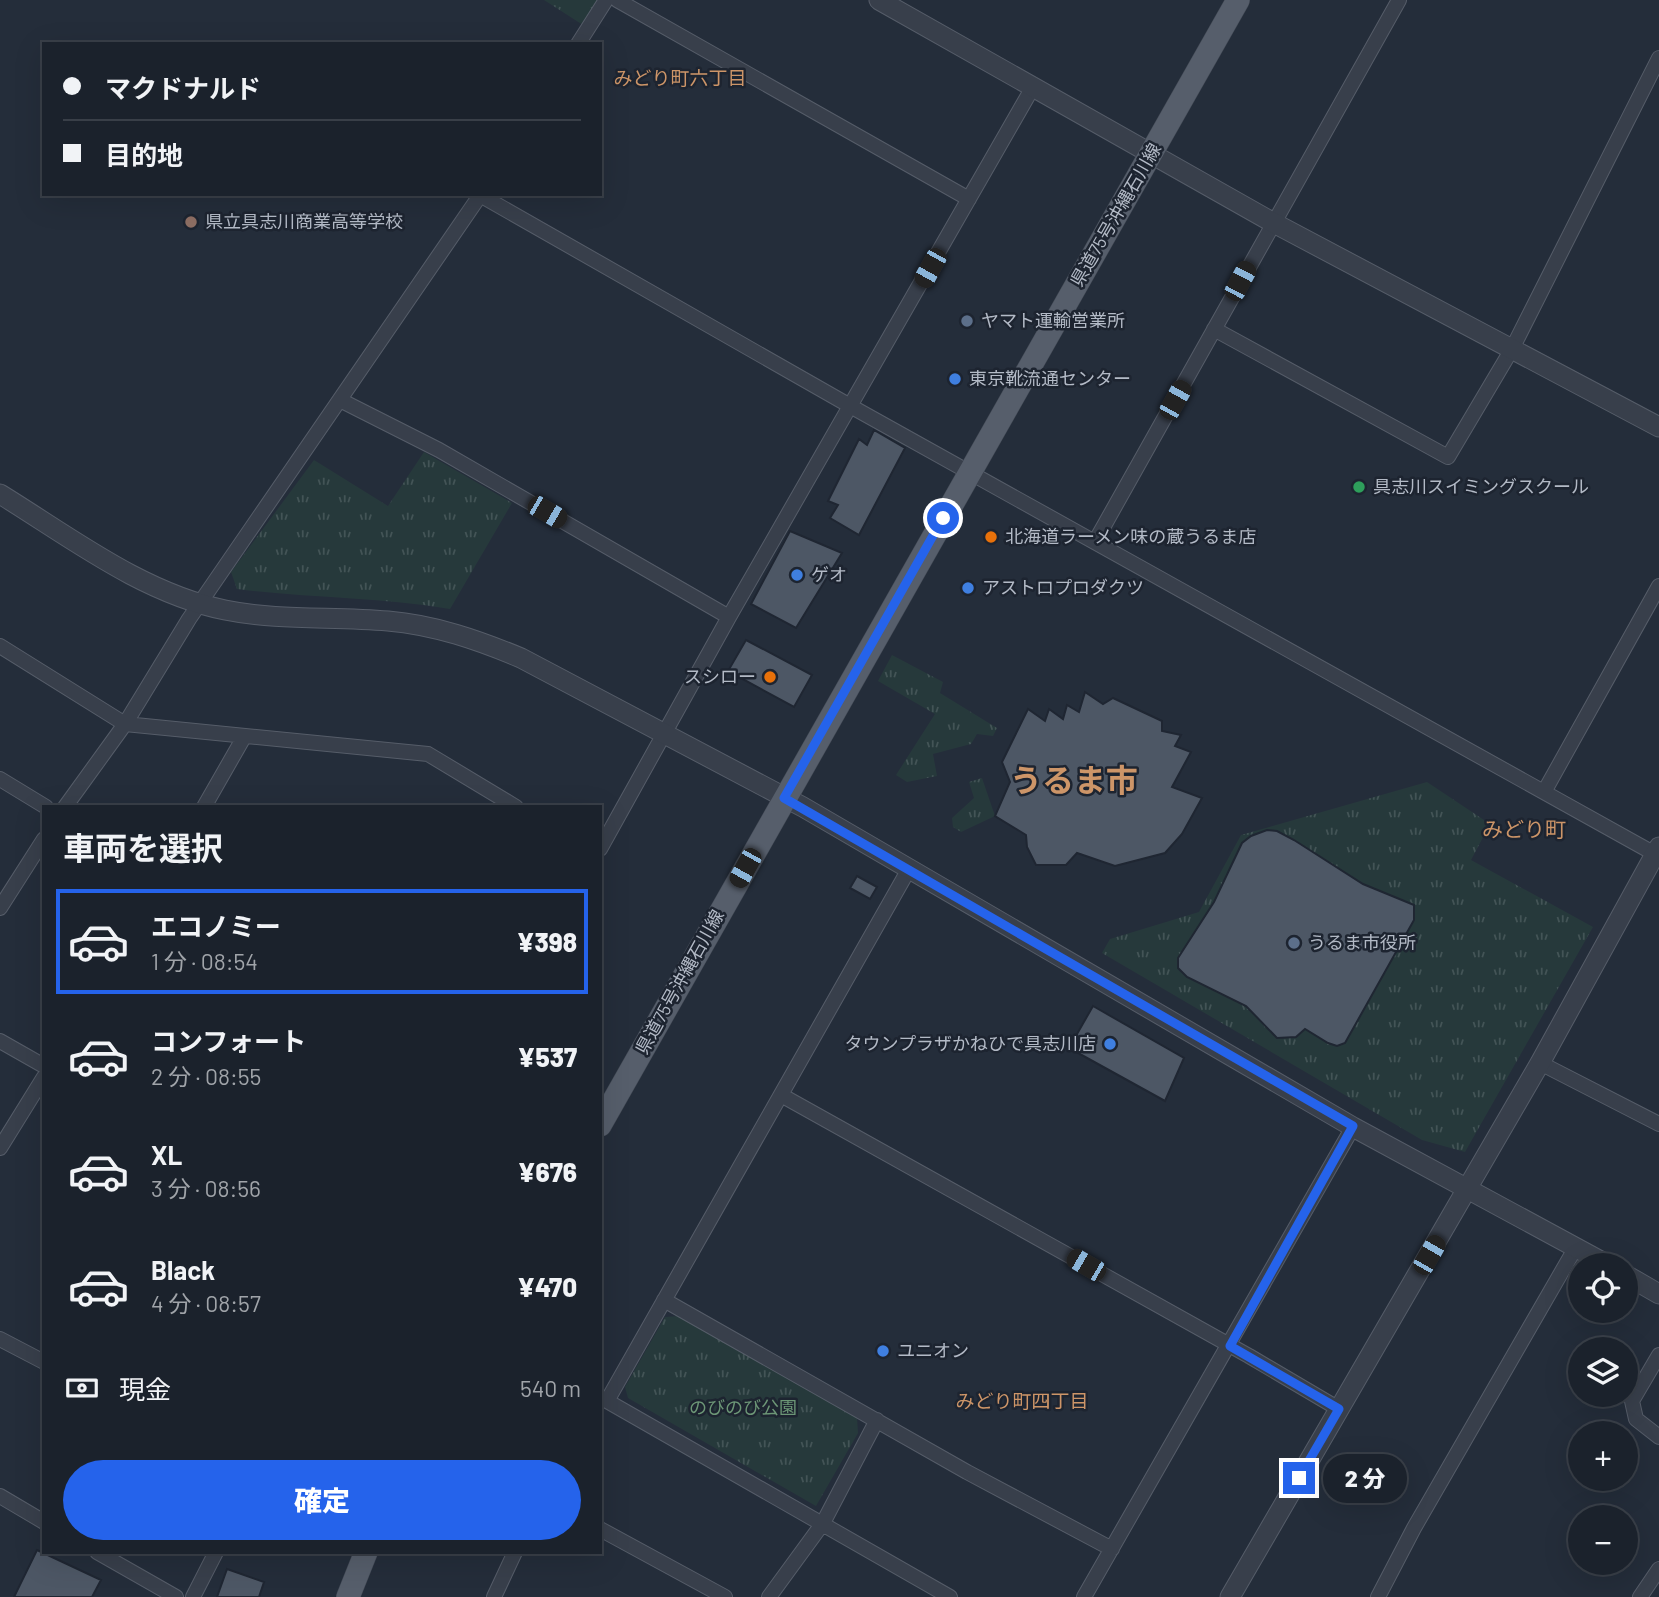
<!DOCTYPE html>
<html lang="ja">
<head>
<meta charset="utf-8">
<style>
	body { margin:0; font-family:Barlow,"Noto Sans JP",sans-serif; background:#282f38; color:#f1f3f6; height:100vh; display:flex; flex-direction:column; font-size:26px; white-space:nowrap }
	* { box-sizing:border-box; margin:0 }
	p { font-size:23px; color:#a0a4a9 }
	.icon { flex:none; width:38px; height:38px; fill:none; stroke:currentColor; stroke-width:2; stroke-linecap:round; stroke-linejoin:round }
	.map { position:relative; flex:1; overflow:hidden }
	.side { position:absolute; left:42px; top:805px; width:560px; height:749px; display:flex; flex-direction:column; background:#1b222c; border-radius:0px; box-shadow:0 7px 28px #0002,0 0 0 2px #393f48 }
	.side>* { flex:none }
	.top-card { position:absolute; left:42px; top:42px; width:560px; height:154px; border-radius:0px; box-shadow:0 7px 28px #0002,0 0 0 2px #393f48; display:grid; align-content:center; height:154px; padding:0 21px; background:#1b222c }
	.fabs { position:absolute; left:1568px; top:1253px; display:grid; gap:14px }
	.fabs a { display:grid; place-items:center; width:70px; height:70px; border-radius:50%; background:#1b222c; box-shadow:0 7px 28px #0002,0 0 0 2px #393f48; font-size:35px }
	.end { position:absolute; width:32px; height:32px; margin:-16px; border:9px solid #2563eb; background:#fff; box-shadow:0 0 0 4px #fff }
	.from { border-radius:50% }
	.bubble { position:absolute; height:49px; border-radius:24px; background:#1b222c; box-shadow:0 7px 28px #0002,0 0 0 2px #393f48; font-size:23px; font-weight:800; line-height:49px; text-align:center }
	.car { position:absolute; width:21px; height:42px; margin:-21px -10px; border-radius:9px; box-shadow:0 0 5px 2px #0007; background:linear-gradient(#222 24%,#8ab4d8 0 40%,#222 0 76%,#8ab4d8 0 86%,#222 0) }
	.top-card b { display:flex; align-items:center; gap:24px; height:66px; font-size:26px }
	.top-card b+b { border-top:2px solid #393f48 }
	.top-card i { width:18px; height:18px; background:#f1f3f6 }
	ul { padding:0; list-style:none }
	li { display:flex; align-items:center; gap:21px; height:105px; margin:0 14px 10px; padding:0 7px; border:4px solid transparent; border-radius:0px }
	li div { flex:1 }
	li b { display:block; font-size:26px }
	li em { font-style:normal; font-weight:800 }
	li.current { border-color:#2563eb }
	li>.icon { width:63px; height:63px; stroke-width:1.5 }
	h2 { padding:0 21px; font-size:32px; line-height:84px }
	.pay { display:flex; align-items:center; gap:18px; height:77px; padding:0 21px; font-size:26px }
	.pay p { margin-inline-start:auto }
	.button { display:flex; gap:14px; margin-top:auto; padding:14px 21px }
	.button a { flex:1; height:80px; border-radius:42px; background:#2563eb; color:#fff; font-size:28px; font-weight:800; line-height:80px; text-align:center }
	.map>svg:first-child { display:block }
	.grass { fill:url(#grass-tufts) }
	.building { fill:#4d5765; stroke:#1f2632; stroke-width:2 }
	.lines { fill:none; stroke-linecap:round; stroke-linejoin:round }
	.minor-casing { stroke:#565d69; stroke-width:16 }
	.tertiary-casing { stroke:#565d69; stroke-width:21 }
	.primary-casing { stroke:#414854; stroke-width:24 }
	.minor { stroke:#383f4b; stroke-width:14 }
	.tertiary { stroke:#383f4b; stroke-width:19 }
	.primary { stroke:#565e6b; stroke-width:23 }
	.route { stroke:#2563eb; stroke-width:9 }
	.education-dot { fill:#8d6e63; stroke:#1d2430; stroke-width:2.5 }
	.service-dot { fill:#5c6f8a; stroke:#1d2430; stroke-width:2.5 }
	.shop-dot { fill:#3f7fe0; stroke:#1d2430; stroke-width:2.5 }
	.leisure-dot { fill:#2e9e5b; stroke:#1d2430; stroke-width:2.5 }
	.food-dot { fill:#e8710a; stroke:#1d2430; stroke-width:2.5 }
	.labels { text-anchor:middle; stroke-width:5; stroke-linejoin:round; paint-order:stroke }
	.street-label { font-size:18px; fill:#b3bac6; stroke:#1d2430 }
	.poi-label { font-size:18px; fill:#b3bac6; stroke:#1d2430; text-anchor:start }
	.park-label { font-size:18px; fill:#6c9676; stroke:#1d2430 }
	.neighbourhood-label { font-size:19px; fill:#cd9568; stroke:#1d2430 }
	.quarter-label { font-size:21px; fill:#cd9568; stroke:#1d2430 }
	.town-label { font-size:32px; font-weight:bold; fill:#cd9568; stroke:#1d2430 }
</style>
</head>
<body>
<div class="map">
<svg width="1659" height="1597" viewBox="0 0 1659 1597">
	<defs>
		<pattern id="grass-tufts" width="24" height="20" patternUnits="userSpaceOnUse" patternTransform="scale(1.75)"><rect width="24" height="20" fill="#26393b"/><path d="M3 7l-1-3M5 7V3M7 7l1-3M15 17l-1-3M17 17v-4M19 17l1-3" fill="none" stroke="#435456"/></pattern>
	</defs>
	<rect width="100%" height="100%" fill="#242d3a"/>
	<!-- grass -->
	<path class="grass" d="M544 0H605L583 25Z
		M424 452 512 503 450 609C379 597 308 598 237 589L231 572 314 460 388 506Z
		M892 655 943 682 940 693 997 728 993 736 977 734 971 744 933 754 937 776 907 782 896 775 935 714 878 681Z
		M982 778 995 816 961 832 953 827 952 818 974 798 969 782Z
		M1427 782 1490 824 1471 860 1593 927 1465 1152 1422 1140 1102 953 1110 939 1199 912 1241 835Z
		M679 1316 857 1418 858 1433 816 1506 628 1398 625 1387 665 1317Z"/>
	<!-- building -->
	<path class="building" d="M874 430 905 448 859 535 830 518 838 505 828 501 859 439 867 445Z
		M790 531 842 553 796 628 751 604Z
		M746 640 812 675 794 707 728 671Z
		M1085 692 1103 704 1113 698 1162 721V731L1181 735 1175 746 1191 752 1172 787 1202 798 1182 834 1165 853 1115 866 1077 853 1066 865H1036L1027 847 1026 835 995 816 1010 782 1002 762 1028 709 1045 721 1049 709 1063 719 1067 705 1079 712Z
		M1267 830 1277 831 1294 840 1363 884 1414 905V920L1345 1043 1337 1046 1328 1043 1305 1029 1296 1037 1277 1038 1246 1006 1187 977 1178 968V958L1214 902 1242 843 1251 836Z
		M857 876 877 887 870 899 850 888Z
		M1093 1006 1184 1058 1165 1101 1069 1048Z
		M37 1550 101 1580 92 1597H14Z
		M227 1569 264 1582 259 1597H217Z"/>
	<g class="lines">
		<!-- minor casing -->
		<g class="minor-casing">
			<path id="minor" d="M617 0 969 199
				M578 44 606 0
				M480 195 852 407 1655 854
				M1214 329 1448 457 1512 349 1659 58
				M342 401 439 450 729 617
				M1096 540 1399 0
				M0 646 125 724 428 754 516 807
				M0 779 46 807
				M1544 792 1659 586
				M65 807 125 724 189 619 481 194
				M204 807 244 737
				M600 849 729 617 1033 87
				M0 908 44 839
				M0 1041 44 1066
				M1540 1063 1659 1124
				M781 1095 1249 1356 1339 1409
				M0 1148 44 1077
				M664 1300 967 1472 1112 1549
				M0 1339 44 1362
				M1659 1355 1632 1401 1636 1419 1659 1437
				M600 1397 950 1597
				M607 1401 909 869
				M0 1496 44 1522
				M600 1529 725 1597
				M97 1552 176 1597
				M193 1597 216 1552
				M494 1597 515 1552
				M769 1597 823 1523 877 1420
				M1084 1597 1353 1127
				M1378 1597 1414 1528 1576 1247
				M1640 1597 1659 1569"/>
		</g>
		<!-- tertiary casing -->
		<g class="tertiary-casing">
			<path id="tertiary" d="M879 0 1272 222 1659 427
				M0 494C70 537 142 593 225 610 279 621 334 616 388 621 435 625 478 640 521 658L803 807 1353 1127 1608 1265
				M1626 1275 1659 1294
				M1230 1597 1540 1063 1659 847"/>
		</g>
		<!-- primary casing -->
		<g class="primary-casing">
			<path id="primary" d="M600 1125 1238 0
				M348 1597 366 1552"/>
		</g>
		<!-- minor -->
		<use href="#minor" class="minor"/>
		<!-- tertiary -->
		<use href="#tertiary" class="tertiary"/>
		<!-- primary -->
		<use href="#primary" class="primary"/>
	</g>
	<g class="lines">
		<!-- route -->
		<path class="route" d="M943 518 784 798 1353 1126 1230 1346 1339 1409 1299 1478"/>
	</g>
	<!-- markers -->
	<circle class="education-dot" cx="191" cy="222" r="7"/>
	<g class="service-dot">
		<circle cx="967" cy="321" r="7"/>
		<circle cx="1294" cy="943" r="7"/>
	</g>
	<g class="shop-dot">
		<circle cx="955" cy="379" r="7"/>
		<circle cx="797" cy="575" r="7"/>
		<circle cx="968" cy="588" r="7"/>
		<circle cx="1110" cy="1044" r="7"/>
		<circle cx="883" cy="1351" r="7"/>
	</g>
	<circle class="leisure-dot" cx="1359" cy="487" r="7"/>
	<g class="food-dot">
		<circle cx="991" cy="537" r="7"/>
		<circle cx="770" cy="677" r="7"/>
	</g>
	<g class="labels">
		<!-- street labels -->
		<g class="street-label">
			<text transform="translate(1116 215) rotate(-60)" y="6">県道75号沖縄石川線</text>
			<text transform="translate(680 982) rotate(-61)" y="6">県道75号沖縄石川線</text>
		</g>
		<!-- poi labels -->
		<g class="poi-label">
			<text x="205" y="228">県立具志川商業高等学校</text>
			<text x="981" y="327">ヤマト運輸営業所</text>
			<text x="969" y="385">東京靴流通センター</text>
			<text x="1373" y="493">具志川スイミングスクール</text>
			<text x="1005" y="543">北海道ラーメン味の蔵うるま店</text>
			<text x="811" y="581">ゲオ</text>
			<text x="982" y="594">アストロプロダクツ</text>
			<text x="756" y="683" text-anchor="end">スシロー</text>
			<text x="1308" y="949">うるま市役所</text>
			<text x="1096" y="1050" text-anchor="end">タウンプラザかねひで具志川店</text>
			<text x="897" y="1357">ユニオン</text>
		</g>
		<!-- park labels -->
		<g class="park-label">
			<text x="743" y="1414">のびのび公園</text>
		</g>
		<!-- neighbourhood labels -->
		<g class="neighbourhood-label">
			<text x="680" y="85">みどり町六丁目</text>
			<text x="1022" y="1408">みどり町四丁目</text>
		</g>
		<!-- quarter labels -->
		<g class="quarter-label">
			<text x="1524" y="837">みどり町</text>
		</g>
		<!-- town labels -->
		<g class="town-label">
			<text x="1074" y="792">うるま市</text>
		</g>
	</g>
</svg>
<div class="fabs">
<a><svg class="icon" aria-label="locate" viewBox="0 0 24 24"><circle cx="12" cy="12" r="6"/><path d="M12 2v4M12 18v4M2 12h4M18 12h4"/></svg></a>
<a><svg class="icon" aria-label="layers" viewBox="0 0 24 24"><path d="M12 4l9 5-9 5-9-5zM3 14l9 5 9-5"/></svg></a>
<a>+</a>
<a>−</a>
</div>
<i class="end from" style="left:943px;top:518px"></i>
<i class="end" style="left:1299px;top:1478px"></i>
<div class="bubble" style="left:1323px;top:1454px;width:84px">2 分</div>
<i class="car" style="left:930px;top:268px;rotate:209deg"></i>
<i class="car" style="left:1240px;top:281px;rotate:28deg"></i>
<i class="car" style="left:1175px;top:400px;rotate:29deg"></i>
<i class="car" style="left:547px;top:512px;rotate:120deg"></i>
<i class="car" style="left:745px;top:868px;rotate:209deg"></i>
<i class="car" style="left:1429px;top:1255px;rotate:30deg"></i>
<i class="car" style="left:1086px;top:1265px;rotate:300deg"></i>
<div class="top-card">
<b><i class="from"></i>マクドナルド</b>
<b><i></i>目的地</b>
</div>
<section class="side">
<h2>車両を選択</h2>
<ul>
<li class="current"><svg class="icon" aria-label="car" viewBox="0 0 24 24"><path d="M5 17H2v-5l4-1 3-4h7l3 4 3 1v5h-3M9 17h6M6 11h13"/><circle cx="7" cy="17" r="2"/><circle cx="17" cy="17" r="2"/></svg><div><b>エコノミー</b><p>1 分 · 08:54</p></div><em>¥398</em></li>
<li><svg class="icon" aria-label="car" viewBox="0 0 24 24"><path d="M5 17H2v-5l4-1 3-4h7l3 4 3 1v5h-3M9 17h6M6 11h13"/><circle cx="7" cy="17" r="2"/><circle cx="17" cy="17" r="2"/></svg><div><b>コンフォート</b><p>2 分 · 08:55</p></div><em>¥537</em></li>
<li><svg class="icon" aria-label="car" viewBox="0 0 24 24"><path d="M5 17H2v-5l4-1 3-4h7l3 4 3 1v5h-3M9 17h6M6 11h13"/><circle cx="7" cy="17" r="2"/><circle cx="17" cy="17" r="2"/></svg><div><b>XL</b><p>3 分 · 08:56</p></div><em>¥676</em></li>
<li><svg class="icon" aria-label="car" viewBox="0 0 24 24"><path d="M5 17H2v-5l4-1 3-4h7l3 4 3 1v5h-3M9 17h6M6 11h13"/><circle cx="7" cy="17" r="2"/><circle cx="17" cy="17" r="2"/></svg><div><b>Black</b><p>4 分 · 08:57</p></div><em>¥470</em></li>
</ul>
<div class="pay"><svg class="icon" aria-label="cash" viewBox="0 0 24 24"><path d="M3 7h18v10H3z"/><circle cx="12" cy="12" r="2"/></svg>現金<p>540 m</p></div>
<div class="button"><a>確定</a></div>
</section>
</div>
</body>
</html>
